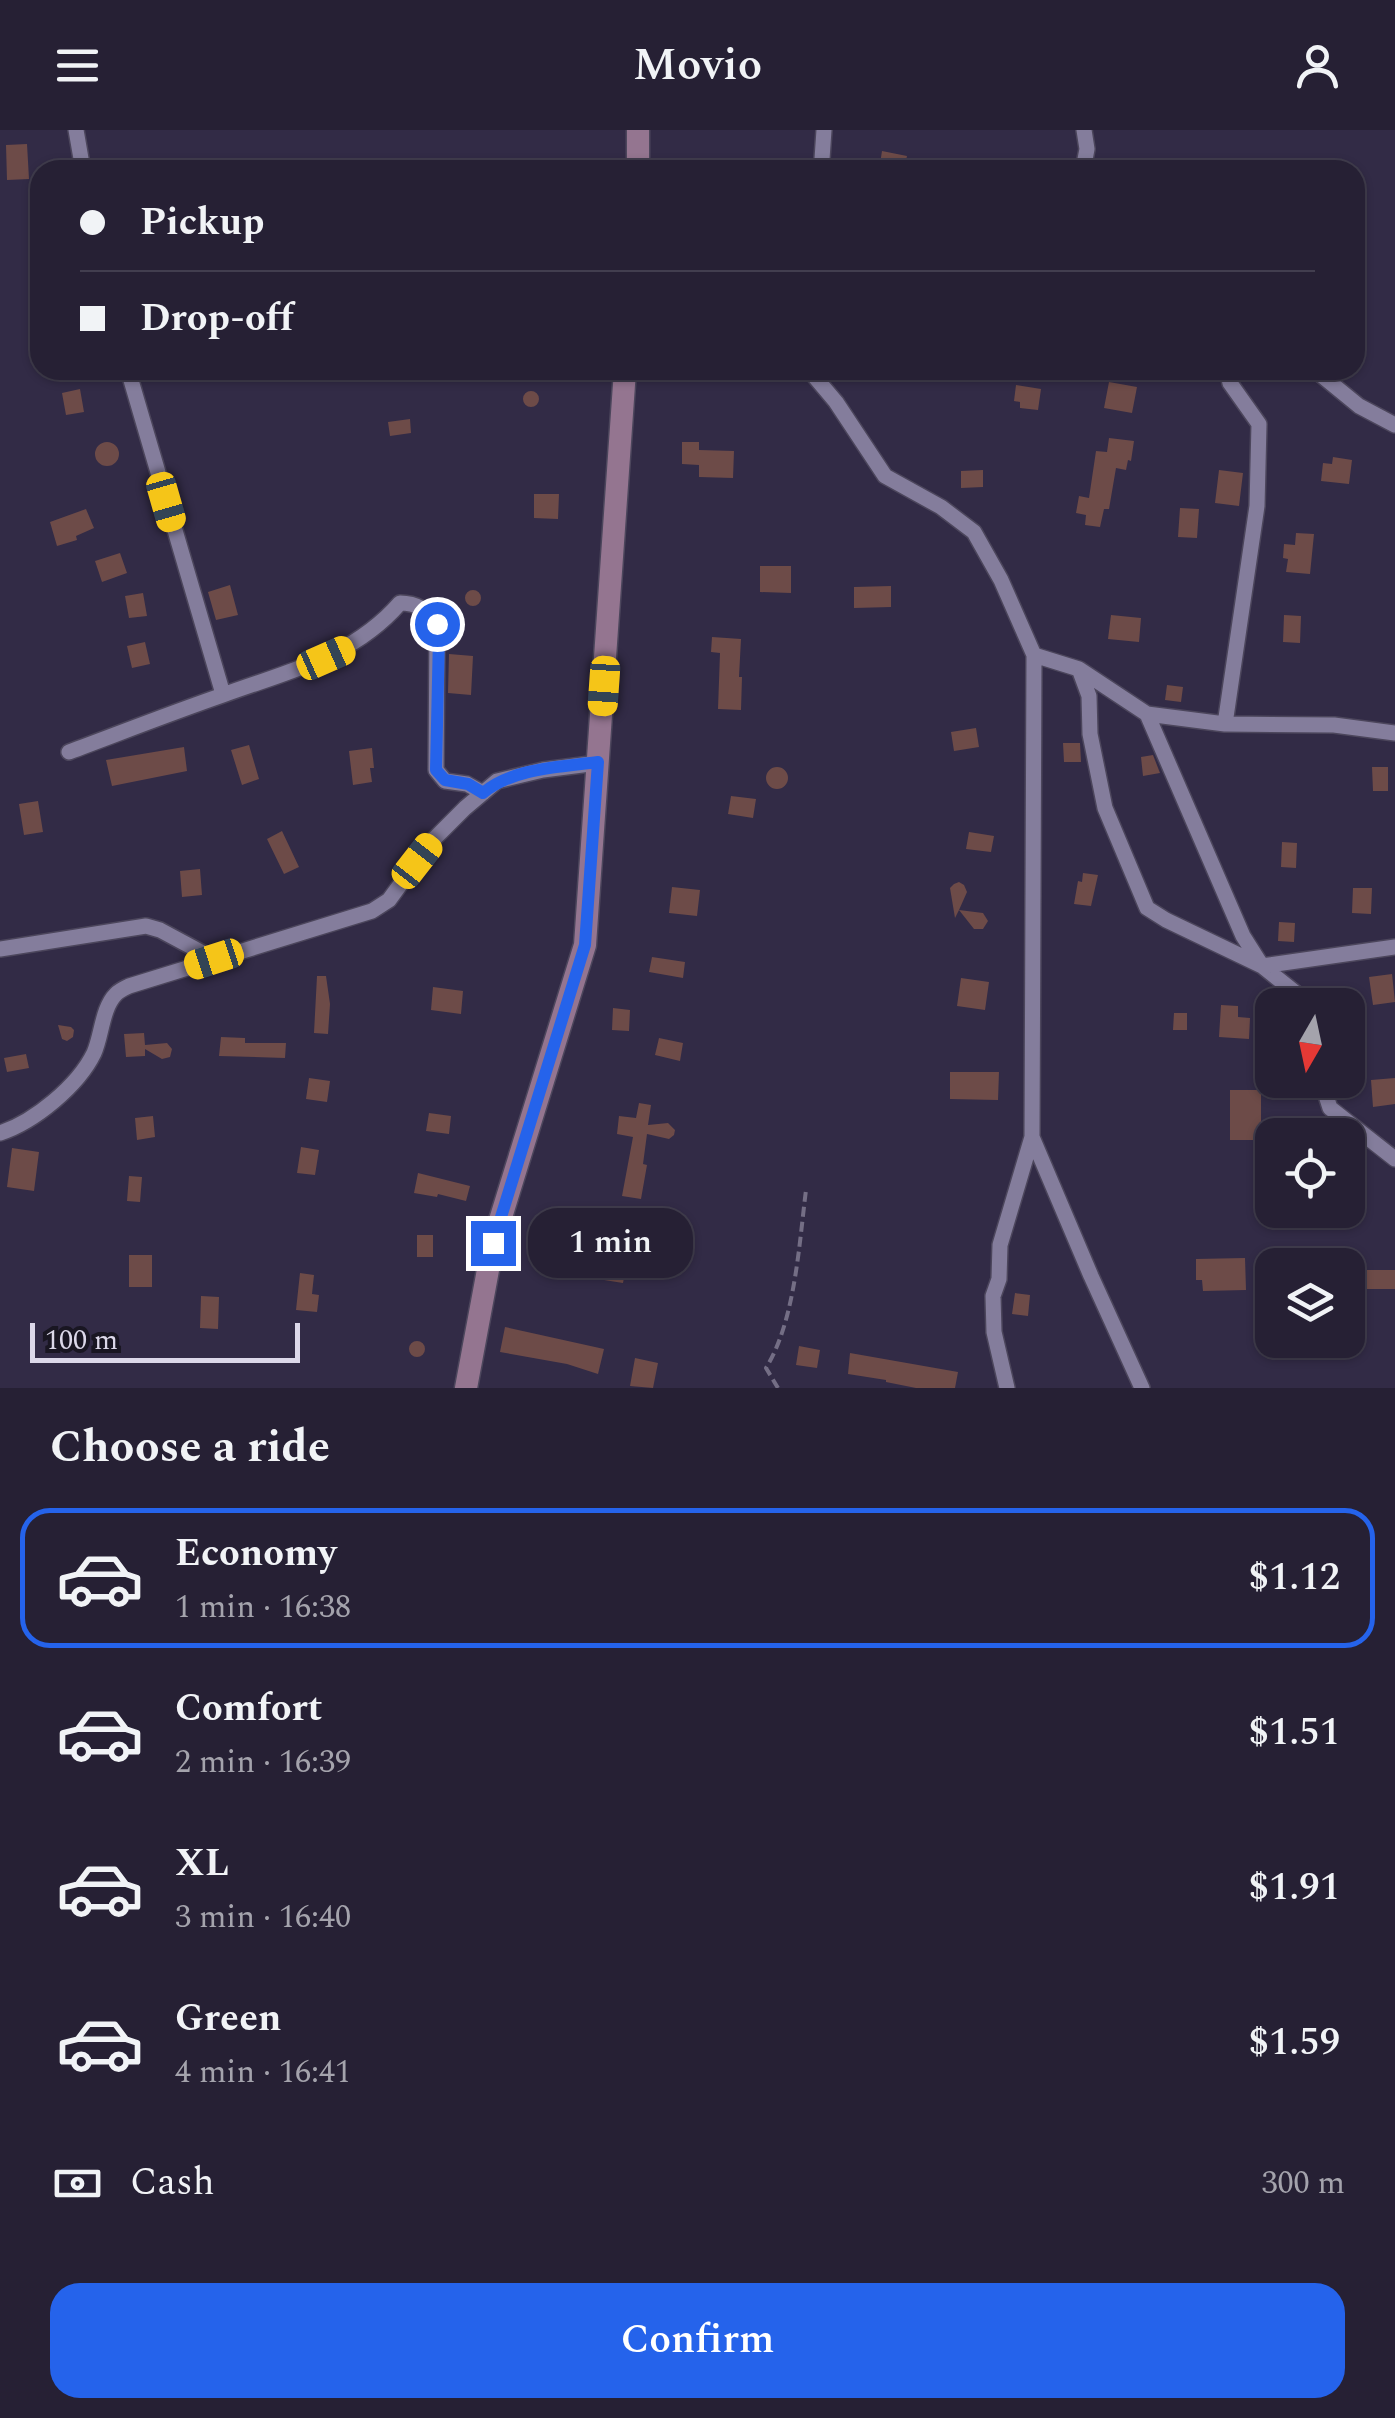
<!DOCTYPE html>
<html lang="en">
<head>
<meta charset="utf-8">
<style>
	body { margin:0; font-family:Spectral,serif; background:#2e283c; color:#f1f3f6; height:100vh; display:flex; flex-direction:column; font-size:38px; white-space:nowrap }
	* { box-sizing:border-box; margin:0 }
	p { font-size:32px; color:#a4a3ac }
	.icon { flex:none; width:55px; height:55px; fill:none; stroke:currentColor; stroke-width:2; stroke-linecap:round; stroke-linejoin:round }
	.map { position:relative; height:1258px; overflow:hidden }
	.panel { display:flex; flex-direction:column; background:#262034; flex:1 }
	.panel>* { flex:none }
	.top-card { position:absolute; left:30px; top:30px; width:1335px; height:220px; border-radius:30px; box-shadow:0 2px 8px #0004,0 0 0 2px #423e4f; display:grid; align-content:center; height:220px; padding:0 50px; background:#262034 }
	.needle { width:65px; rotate:189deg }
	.controls { position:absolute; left:1255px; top:858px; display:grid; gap:20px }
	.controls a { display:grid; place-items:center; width:110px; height:110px; border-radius:20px; background:#262034; box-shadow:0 2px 8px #0004,0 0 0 2px #423e4f; font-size:50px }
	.scale { position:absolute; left:30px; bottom:25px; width:270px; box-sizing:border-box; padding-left:10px; border:5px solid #dcd8e9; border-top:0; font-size:28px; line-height:35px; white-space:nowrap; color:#dcd8e9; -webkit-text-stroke:8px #191622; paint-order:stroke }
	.end { position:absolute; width:45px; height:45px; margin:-22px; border:12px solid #2563eb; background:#fff; box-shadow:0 0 0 5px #fff }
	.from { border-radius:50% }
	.bubble { position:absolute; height:70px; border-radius:30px; background:#262034; box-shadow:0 2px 8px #0004,0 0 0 2px #423e4f; font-size:32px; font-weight:600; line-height:70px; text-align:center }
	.car { position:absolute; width:30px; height:60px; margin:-30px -15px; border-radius:12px; box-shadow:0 0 8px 2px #0007; background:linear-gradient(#f5c518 24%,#345 0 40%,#f5c518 0 76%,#345 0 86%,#f5c518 0) }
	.top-card b { display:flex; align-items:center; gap:35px; height:95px; font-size:38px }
	.top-card b+b { border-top:2px solid #423e4f }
	.top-card i { width:25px; height:25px; background:#f1f3f6 }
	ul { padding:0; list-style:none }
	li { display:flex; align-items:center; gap:30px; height:140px; margin:0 20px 15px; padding:0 30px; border:5px solid transparent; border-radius:30px }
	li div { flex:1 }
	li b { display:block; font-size:38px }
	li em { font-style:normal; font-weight:600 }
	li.on { border-color:#2563eb }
	li>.icon { width:90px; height:90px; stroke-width:1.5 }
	h2 { padding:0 50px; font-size:45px; line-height:120px }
	.pay { display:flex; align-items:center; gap:25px; height:110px; padding:0 50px; font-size:38px }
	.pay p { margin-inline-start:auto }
	.action { display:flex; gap:20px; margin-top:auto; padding:20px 50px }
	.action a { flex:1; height:115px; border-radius:30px; background:#2563eb; color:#fff; font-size:40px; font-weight:600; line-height:115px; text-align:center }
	header { display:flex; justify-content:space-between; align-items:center; height:130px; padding:0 50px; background:#262034; font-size:45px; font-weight:600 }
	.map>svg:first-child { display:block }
	.building { fill:#6d4b48 }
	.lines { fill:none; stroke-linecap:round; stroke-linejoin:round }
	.minor-casing { stroke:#4c465c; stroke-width:18 }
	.secondary-casing { stroke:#4c465c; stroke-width:25 }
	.path { stroke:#746e85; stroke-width:4; stroke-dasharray:10 5; stroke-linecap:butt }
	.minor { stroke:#847d9c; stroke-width:15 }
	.secondary { stroke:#947590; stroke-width:22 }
	.route { stroke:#2563eb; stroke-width:12 }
</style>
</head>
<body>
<header><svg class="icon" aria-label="menu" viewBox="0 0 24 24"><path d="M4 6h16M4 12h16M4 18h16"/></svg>Movio<svg class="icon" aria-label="person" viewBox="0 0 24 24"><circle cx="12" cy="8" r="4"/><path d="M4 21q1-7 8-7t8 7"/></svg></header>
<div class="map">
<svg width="1395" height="1258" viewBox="0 0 1395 1258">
	<rect width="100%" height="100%" fill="#322b46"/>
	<!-- building -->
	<path class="building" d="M27 14 29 49 7 50 6 15Z
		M882 21 907 26 904 40H879Z
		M1109 252 1137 257 1132 283 1104 278Z
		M1016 255 1041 259 1038 280 1020 278V272L1014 271Z
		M80 259 84 282 66 285 62 263Z
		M523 269a8 8 0 1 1 16 0a8 8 0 1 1-16 0Z
		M410 289 411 303 390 306 388 292Z
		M1109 308 1134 311 1131 331 1128 330 1126 340 1116 338 1109 379H1104L1100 397 1085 395 1086 385 1076 383 1079 366 1089 368 1096 321 1107 322Z
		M682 312H699V320L734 321 733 348 699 347V335L682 334Z
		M95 324a12 12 0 1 1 24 0a12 12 0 1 1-24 0Z
		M1333 327 1352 330 1349 354 1321 351 1323 333 1332 334Z
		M983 340V357L961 358V341Z
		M1219 340 1243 343 1239 376 1215 373Z
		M534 364H559L558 389 534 388Z
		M1180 378 1199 379 1197 408 1178 407Z
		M86 379 94 398 76 406 77 410 57 416 50 392Z
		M1296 403 1314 404 1310 444 1286 442 1288 429 1283 428 1284 414 1295 415Z
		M120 423 127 443 102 452 95 431Z
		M760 436H791V463L760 462Z
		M230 455 238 485 216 490 208 462Z
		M891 456V477L854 478V457Z
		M465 468a8 8 0 1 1 16 0a8 8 0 1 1-16 0Z
		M143 463 147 486 129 488 125 466Z
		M1111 485 1141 488 1139 512 1108 509Z
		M1284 485 1301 486 1300 513 1283 512Z
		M712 507 741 509 739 547H742L741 580 718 579 720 523 711 522Z
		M145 512 150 534 132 538 127 516Z
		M449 524 473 526 471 565 448 563Z
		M1167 555 1183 557 1181 572 1165 570Z
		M976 598 979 617 954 621 951 602Z
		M1063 613H1080L1081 632H1064Z
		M249 615 259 649 242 655 231 620Z
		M184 617 187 641 112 656 106 630Z
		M372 618 374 638H370L372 652 353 655 349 621Z
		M1153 625 1160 643 1143 646 1141 627Z
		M766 648a11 11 0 1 1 22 0a11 11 0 1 1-22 0Z
		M1372 637H1388V661H1373Z
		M731 666 756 669 753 688 728 684Z
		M38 671 43 702 24 705 19 674Z
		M282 701 299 737 284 744 267 709Z
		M969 702 994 706 991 722 966 719Z
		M1282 712 1297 713 1296 738 1281 737Z
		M200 739 202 765 182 767 180 741Z
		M1083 743 1098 745 1091 776 1074 774 1078 751 1082 752Z
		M959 752 964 755 967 762 959 780 983 783 988 791 983 799H974L959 780 955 788 950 758 954 754Z
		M672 757 700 760 697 786 669 783Z
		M1353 758H1372L1371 784 1352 783Z
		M1279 792 1295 793 1294 812 1278 811Z
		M652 827 685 832 683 848 649 842Z
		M1392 844 1395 872 1373 875 1369 847Z
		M317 846H326L330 874 328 904 314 903Z
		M961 848 989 852 985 880 957 876Z
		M433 857 463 861 461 884 431 880Z
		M1221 875 1238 876V887L1250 888 1249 909 1219 907Z
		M613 878 630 880 629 901 612 900Z
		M1174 883H1187V900H1173Z
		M58 895 71 897 74 900 73 907 67 911 62 909Z
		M144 903 145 915 167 913 172 919 170 927 162 929 145 919V926L126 927 124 904Z
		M221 907 245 908V913H286L285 928 219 926Z
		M659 908 683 913 680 931 655 925Z
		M26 924 29 938 7 942 4 928Z
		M950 942H999L998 970 950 969Z
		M309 948 330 951 327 972 306 969Z
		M1395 948V974L1373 977 1371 950Z
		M1230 960H1261V1010H1230Z
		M639 973 651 975 648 995 668 993 675 1000 674 1005 669 1009 647 1004 643 1034 647 1035 641 1069 622 1066 633 1007 617 1004 619 986 636 988Z
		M429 983 451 986 449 1004 426 1001Z
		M153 986 155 1007 137 1010 135 988Z
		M301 1017 319 1020 315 1045 297 1043Z
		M12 1018 39 1022 34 1061 7 1057Z
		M418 1043 470 1056 466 1071 438 1064 437 1067 414 1063Z
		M129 1046 142 1047 140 1072 127 1071Z
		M607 1100 632 1104 623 1153 560 1143 566 1113 603 1120Z
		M417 1105H433V1127H417Z
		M129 1125H152V1157H129Z
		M1245 1128 1246 1160 1203 1161 1202 1150H1196V1129Z
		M1348 1140H1395V1159H1348Z
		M300 1143 314 1145 312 1164 319 1165 317 1182 296 1180Z
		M1015 1163 1030 1165 1028 1186 1012 1184Z
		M201 1166 219 1167 218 1199 200 1198Z
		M505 1197 604 1219 598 1244 567 1234 500 1222Z
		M409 1219a8 8 0 1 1 16 0a8 8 0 1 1-16 0Z
		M799 1216 820 1220 817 1238 796 1235Z
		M850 1223 958 1242 955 1258H916L886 1252V1250L848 1244Z
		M635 1228 658 1233 653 1258 630 1256Z"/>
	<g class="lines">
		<!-- minor casing -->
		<g class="minor-casing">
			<path id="minor" d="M76 0 83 40
				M822 29 824 0
				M1083 40 1087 19 1084 0
				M128 240 223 564
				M809 240 836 272 885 346 941 377 974 402 1001 450 1034 525 1079 539
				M1315 240 1359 276 1395 295
				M1034 525 1032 1007 1091 1146 1142 1258
				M1147 584 1243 806 1262 836 1296 863 1299 875
				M1225 594 1257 376 1259 294 1230 253 1227 240
				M1395 603 1334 595 1225 594 1147 584 1079 539 1089 566 1090 604 1105 678 1147 778 1166 790 1262 836 1395 817
				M69 622C120 603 171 583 223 565 288 541 352 528 400 473 417 473 428 480 437 494L436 640 445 651 467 654 483 663
				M0 819 146 796 160 800 214 829
				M1321 950 1330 978 1395 1029
				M0 1003C34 992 78 956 94 923 102 905 102 878 116 864 120 860 125 858 129 856L372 781 389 770 432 711 465 678 497 651 543 640 598 633
				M1007 1258 994 1202 993 1166 999 1149 1000 1115 1032 1007"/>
		</g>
		<!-- secondary casing -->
		<g class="secondary-casing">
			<path id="secondary" d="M638 0V40
				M466 1258 493 1113 585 815 625 240"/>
		</g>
		<!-- path -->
		<path class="path" d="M778 1258 766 1238C795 1191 799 1115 806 1060"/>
		<!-- minor -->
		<use href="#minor" class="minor"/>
		<!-- secondary -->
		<use href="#secondary" class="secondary"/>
	</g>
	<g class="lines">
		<!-- route -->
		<path class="route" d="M437 494 439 506 436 640 445 650 468 654 483 663C513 638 560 637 598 632L585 815 493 1113"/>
	</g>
</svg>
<div class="controls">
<a><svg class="needle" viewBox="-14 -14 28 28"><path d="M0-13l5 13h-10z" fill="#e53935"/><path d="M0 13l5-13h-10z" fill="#a4a3ac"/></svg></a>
<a><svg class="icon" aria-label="locate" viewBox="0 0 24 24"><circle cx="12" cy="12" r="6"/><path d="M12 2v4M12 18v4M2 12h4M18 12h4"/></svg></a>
<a><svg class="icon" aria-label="layers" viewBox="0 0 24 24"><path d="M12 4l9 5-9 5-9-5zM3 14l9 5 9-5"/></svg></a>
</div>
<div class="scale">100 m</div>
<i class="end from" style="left:437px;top:494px"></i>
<i class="end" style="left:493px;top:1113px"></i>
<div class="bubble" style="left:528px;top:1078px;width:165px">1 min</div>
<i class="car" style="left:166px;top:372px;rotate:164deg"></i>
<i class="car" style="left:326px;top:528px;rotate:66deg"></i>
<i class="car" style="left:604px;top:556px;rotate:184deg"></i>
<i class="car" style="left:417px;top:731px;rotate:38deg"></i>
<i class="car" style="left:214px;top:829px;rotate:252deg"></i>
<div class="top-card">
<b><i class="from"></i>Pickup</b>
<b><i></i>Drop-off</b>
</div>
</div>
<section class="panel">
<h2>Choose a ride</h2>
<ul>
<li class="on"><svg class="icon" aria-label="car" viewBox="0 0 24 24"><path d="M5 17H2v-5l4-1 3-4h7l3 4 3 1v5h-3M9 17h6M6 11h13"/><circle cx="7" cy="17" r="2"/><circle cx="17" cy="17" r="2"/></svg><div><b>Economy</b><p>1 min · 16:38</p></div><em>$1.12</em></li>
<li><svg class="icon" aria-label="car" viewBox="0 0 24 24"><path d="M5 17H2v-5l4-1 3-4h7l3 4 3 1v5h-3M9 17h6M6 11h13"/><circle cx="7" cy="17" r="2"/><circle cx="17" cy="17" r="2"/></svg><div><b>Comfort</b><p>2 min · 16:39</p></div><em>$1.51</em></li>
<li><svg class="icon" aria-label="car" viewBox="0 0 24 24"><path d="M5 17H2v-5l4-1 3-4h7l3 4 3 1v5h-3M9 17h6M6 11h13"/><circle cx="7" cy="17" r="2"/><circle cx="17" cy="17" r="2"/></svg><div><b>XL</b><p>3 min · 16:40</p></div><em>$1.91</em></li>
<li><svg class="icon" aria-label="car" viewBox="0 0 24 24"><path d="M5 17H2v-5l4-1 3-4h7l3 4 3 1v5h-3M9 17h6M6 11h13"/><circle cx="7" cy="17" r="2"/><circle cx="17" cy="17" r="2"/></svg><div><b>Green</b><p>4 min · 16:41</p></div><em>$1.59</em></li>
</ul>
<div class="pay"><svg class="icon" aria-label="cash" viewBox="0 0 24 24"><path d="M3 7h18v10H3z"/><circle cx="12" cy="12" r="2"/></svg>Cash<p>300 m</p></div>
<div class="action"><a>Confirm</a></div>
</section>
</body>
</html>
